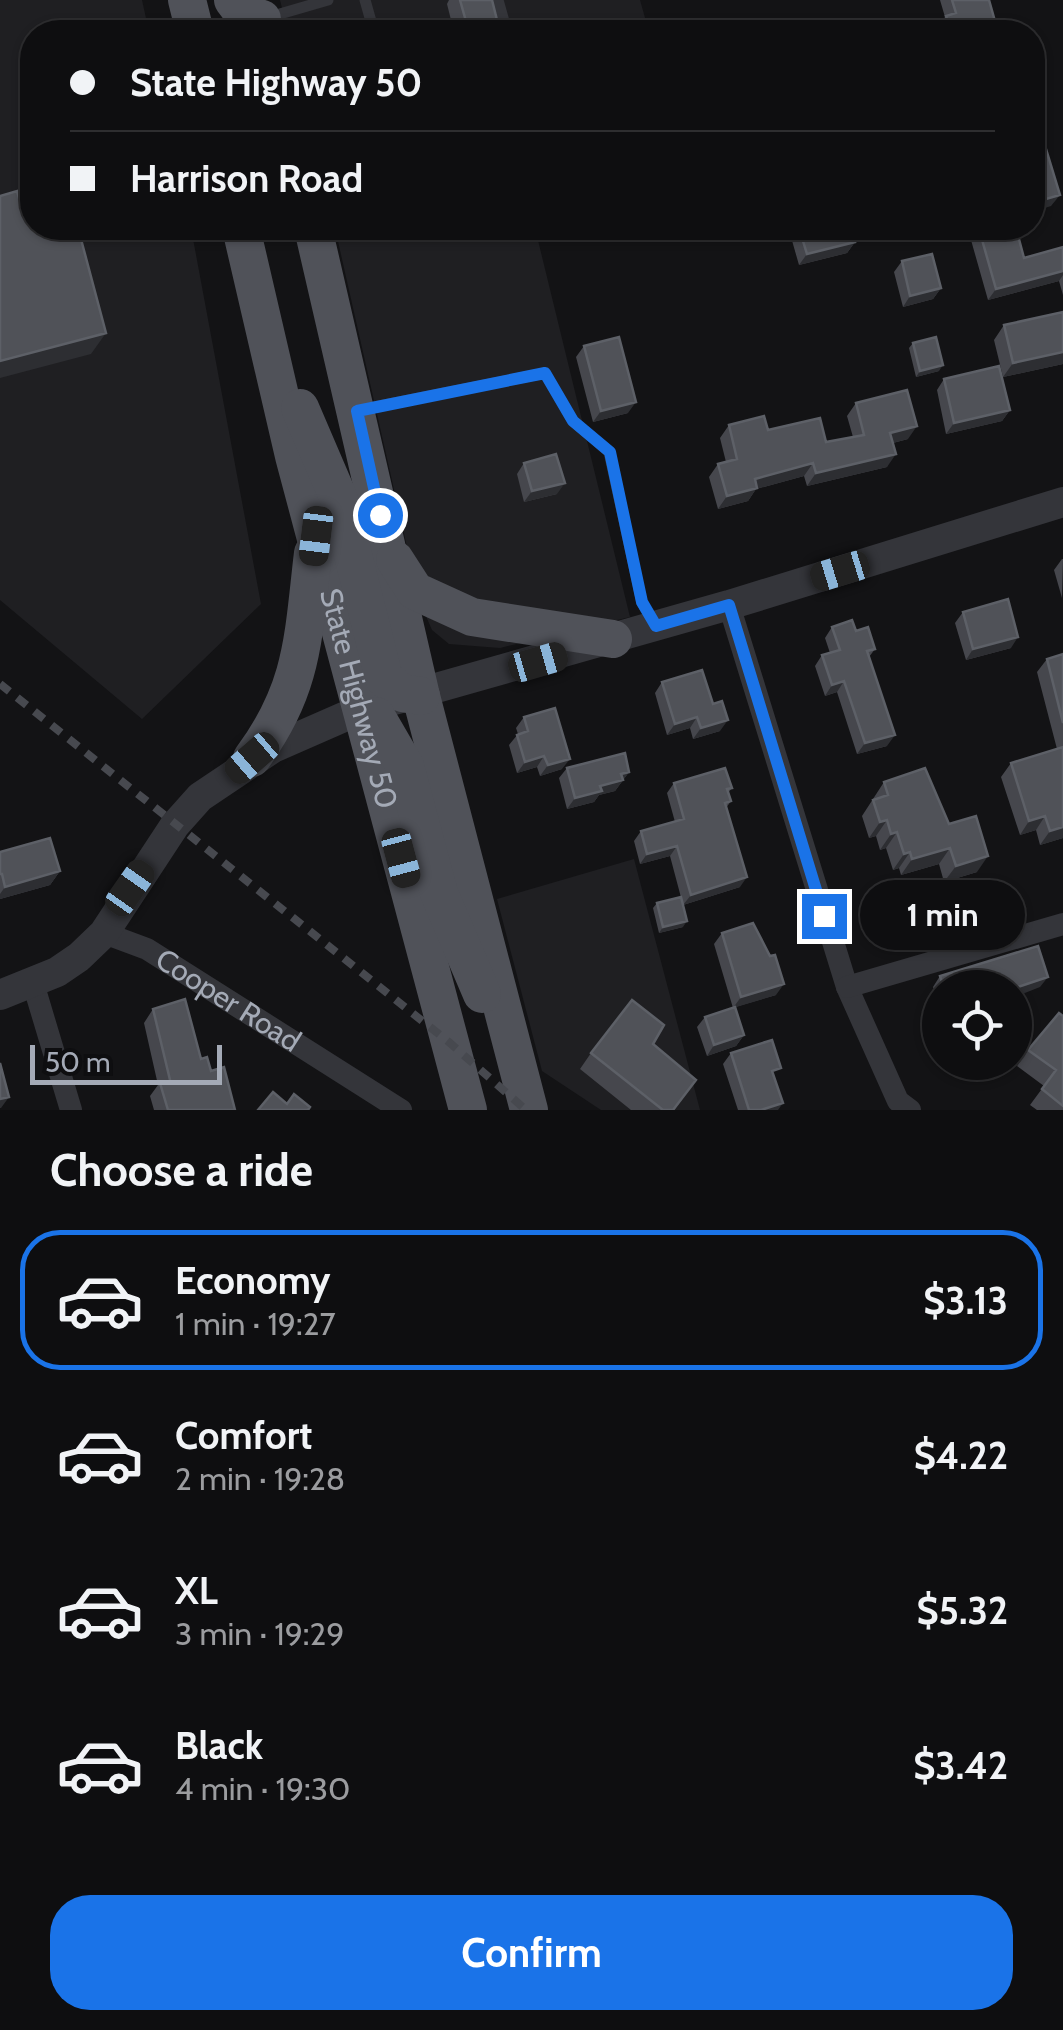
<!DOCTYPE html>
<html lang="en">
<head>
<meta charset="utf-8">
<style>
	body { margin:0; font-family:Cabin,sans-serif; background:#171719; color:#f1f3f6; height:100vh; display:flex; flex-direction:column; font-size:38px; white-space:nowrap }
	* { box-sizing:border-box; margin:0 }
	p { font-size:32px; color:#9b9c9f }
	.icon { flex:none; width:55px; height:55px; fill:none; stroke:currentColor; stroke-width:2; stroke-linecap:round; stroke-linejoin:round }
	.map { position:relative; height:1110px; overflow:hidden }
	.panel { display:flex; flex-direction:column; background:#0e0e10; flex:1 }
	.panel>* { flex:none }
	.hud { position:absolute; left:20px; top:20px; width:1025px; height:220px; border-radius:40px; box-shadow:0 2px 8px #0004,0 0 0 2px #2e2e30; display:grid; align-content:center; height:220px; padding:0 50px; background:#0e0e10 }
	.buttons { position:absolute; left:922px; top:970px; display:grid; gap:20px }
	.buttons a { display:grid; place-items:center; width:110px; height:110px; border-radius:50%; background:#0e0e10; box-shadow:0 2px 8px #0004,0 0 0 2px #2e2e30; font-size:50px }
	.scale { position:absolute; left:30px; bottom:25px; width:192px; box-sizing:border-box; padding-left:10px; border:5px solid #a4aab6; border-top:0; font-size:28px; line-height:35px; white-space:nowrap; color:#a4aab6; -webkit-text-stroke:8px #0e0e10; paint-order:stroke }
	.end { position:absolute; width:45px; height:45px; margin:-22px; border:12px solid #1a73e8; background:#fff; box-shadow:0 0 0 5px #fff }
	.from { border-radius:50% }
	.bubble { position:absolute; height:70px; border-radius:35px; background:#0e0e10; box-shadow:0 2px 8px #0004,0 0 0 2px #2e2e30; font-size:32px; font-weight:800; line-height:70px; text-align:center }
	.car { position:absolute; width:30px; height:60px; margin:-30px -15px; border-radius:12px; box-shadow:0 0 8px 2px #0007; background:linear-gradient(#222 24%,#8ab4d8 0 40%,#222 0 76%,#8ab4d8 0 86%,#222 0) }
	.hud b { display:flex; align-items:center; gap:35px; height:95px; font-size:38px }
	.hud b+b { border-top:2px solid #2e2e30 }
	.hud i { width:25px; height:25px; background:#f1f3f6 }
	ul { padding:0; list-style:none }
	li { display:flex; align-items:center; gap:30px; height:140px; margin:0 20px 15px; padding:0 30px; border:5px solid transparent; border-radius:40px }
	li div { flex:1 }
	li b { display:block; font-size:38px }
	li em { font-style:normal; font-weight:800 }
	li.on { border-color:#1a73e8 }
	li>.icon { width:90px; height:90px; stroke-width:1.5 }
	h2 { padding:0 50px; font-size:45px; line-height:120px }
	.cta { display:flex; gap:20px; margin-top:auto; padding:20px 50px }
	.cta a { flex:1; height:115px; border-radius:40px; background:#1a73e8; color:#fff; font-size:40px; font-weight:800; line-height:115px; text-align:center }
	.map>svg:first-child { display:block }
	.built { fill:#1f1f22 }
	.lines { fill:none; stroke-linecap:round; stroke-linejoin:round }
	.service { stroke:#34353a; stroke-width:11 }
	.minor { stroke:#34353a; stroke-width:22 }
	.tertiary { stroke:#34353a; stroke-width:30 }
	.primary { stroke:#505259; stroke-width:38 }
	.rail { stroke:#47494f; stroke-width:8; stroke-dasharray:12 10; stroke-linecap:butt }
	.wall { fill:#46474d }
	.shaded-wall { fill:#2d2e32 }
	.building { fill:#505258; stroke:#5d6067; stroke-width:2.5 }
	.route { stroke:#1a73e8; stroke-width:12 }
	.labels { text-anchor:middle; stroke-width:8; stroke-linejoin:round; paint-order:stroke }
	.street-label { font-size:30px; fill:#a4aab6; stroke:#0e0e10 }
</style>
</head>
<body>
<div class="map">
<svg width="1063" height="1110" viewBox="0 0 1063 1110">
	<rect width="100%" height="100%" fill="#131315"/>
	<!-- built -->
	<path class="built" d="M0 0H142L149 32H32V228H191L261 604 142 719 0 600Z
		M280 0H640L649 32H288Z
		M335 228H535L630 617 500 648 449 644 432 630 419 600Z
		M634 859 700 1110H601L542 1071 497 899Z"/>
	<g class="lines">
		<!-- service -->
		<path class="service" d="M365 0 374 32
			M498 0 507 32
			M266 18 328 0
			M359 410 545 373 573 421 609 452 642 603 654 623"/>
		<!-- minor -->
		<g class="minor">
			<path d="M729 605 847 987 898 1101 910 1110"/>
			<path id="s1" d="M104 933 147 949 401 1110"/>
			<path d="M33 983 71 1110"/>
			<path d="M847 987 1063 924"/>
		</g>
		<!-- tertiary -->
		<path class="tertiary" d="M0 995 57 972 79 957 104 933 175 825 200 797 273 748 362 709 729 605 1063 502"/>
		<!-- primary -->
		<g class="primary">
			<path d="M187 0 195 32"/>
			<path d="M233 0 242 12 262 19"/>
			<path id="s2" d="M241 228 294 456 468 1110"/>
			<path d="M313 228 421 696 529 1110"/>
			<path d="M300 408 339 499 384 678 402 693 421 696"/>
			<path d="M395 560 415 591 472 617 613 639"/>
			<path d="M376 716 405 766 439 893 482 994"/>
			<path d="M252 758C304 688 303 637 313 553"/>
		</g>
		<!-- rail -->
		<path class="rail" d="M0 684 450 1043 526 1110"/>
	</g>
	<!-- wall -->
	<path class="wall" d="M449 0H492L500 32H454L447 4Z
		M940 0H989L998 32H939L938 28 945 17Z
		M791 228H851L855 242 847 253 799 265 789 230Z
		M979 229 1024 258 1063 247V295L1059 281 988 300 971 240Z
		M902 261 941 288 933 299 903 307 894 272Z
		M1063 312V364L1003 377 994 340 1004 325Z
		M913 343 939 371 916 377 909 348Z
		M584 346 628 413 593 422 576 357Z
		M944 379 1010 410 1002 421 946 434 937 390Z
		M856 403 908 439 893 443 887 467 807 486 804 476 756 489 748 501 718 509 709 477 718 464 726 462 720 438 729 425 768 430 826 442 853 437 847 416Z
		M524 463 557 494 524 502 517 474Z
		M1062 559H1063L1062 598 1054 570Z
		M963 612 1011 648 966 660 955 623Z
		M832 627 856 631 875 649 869 657 887 746 857 754 837 692 825 696 815 666 822 655 830 653 825 638Z
		M1063 654V838L1040 845 1036 830 1020 835 1001 777 1011 763 1057 749 1037 672 1047 659Z
		M662 682 713 704 720 731 693 739 690 728 667 735 655 693Z
		M524 717 562 769 540 776 537 767 517 773 509 745 518 734 516 728Z
		M567 768 629 772 615 791 599 795 594 802 567 809 559 778Z
		M884 782 949 824 977 872 944 882 939 864 901 875 899 868 893 870 886 848 880 850 876 836 869 838 862 816Z
		M674 783 732 788 728 793 731 801 726 808 740 887 683 905 670 856 640 864 634 841 641 831 675 822 667 793Z
		M0 852 60 871 50 885 0 899Z
		M657 903 683 927 659 933 653 908Z
		M722 933 776 995 735 1007 744 1035 736 1046 707 1056 697 1027 705 1017 733 1008 714 944Z
		M940 976 1040 987 940 988V1009L933 987Z
		M153 1009 211 1071 235 1110H154L150 1096 158 1085 144 1023Z
		M1063 1016V1110H1037L1030 1105 1044 1086 1017 1066 1028 1050Z
		M653 1044 696 1080 674 1110H631L580 1069 591 1053Z
		M731 1053 775 1078 778 1110H738L723 1064Z"/>
	<!-- shaded-wall -->
	<path class="shaded-wall" d="M1060 195 1051 206 1032 212V203Z
		M855 242 847 253 799 265 807 254Z
		M1063 271V275L1059 281 988 300 996 289Z
		M941 288 933 299 903 307 910 296Z
		M106 333 91 354 0 378V361Z
		M1063 352V364L1003 377 1013 363Z
		M943 365 939 371 916 377 920 371Z
		M636 402 628 413 593 422 601 411Z
		M1010 410 1002 421 946 434 954 423Z
		M917 426 908 439 881 446 890 433Z
		M896 454 887 467 807 486 816 473Z
		M813 463 804 476 756 489 748 501 718 509 727 496 755 479Z
		M565 483 557 494 524 502 532 491Z
		M1018 637 1011 648 966 660 973 649Z
		M844 681 837 692 825 696 832 685Z
		M697 717 690 728 667 735 675 724Z
		M728 720 720 731 693 739 701 728Z
		M895 735 887 746 857 754 865 743Z
		M544 756 537 767 517 773 525 762Z
		M570 759 562 769 540 776 548 765Z
		M629 772 615 791 599 795 594 802 567 809 575 798 621 774Z
		M1045 816 1036 830 1020 835 1029 821Z
		M887 820 876 836 869 838 880 822Z
		M1063 827V838L1040 845 1050 831Z
		M897 832 886 848 880 850 891 834Z
		M677 846 670 856 640 864 647 854Z
		M950 848 939 864 901 875 912 859Z
		M910 852 899 868 893 870 904 854Z
		M988 856 977 872 944 882 956 866Z
		M60 871 50 885 0 899V894L5 887Z
		M747 877 740 887 683 905 691 895Z
		M687 921 683 927 659 933 663 927Z
		M1048 977 1040 987 1015 997V988Z
		M784 984 776 995 733 1008 741 997Z
		M744 1035 736 1046 707 1056 714 1045Z
		M9 1097 1 1108H0V1099Z
		M783 1103 778 1110H761Z"/>
	<!-- building -->
	<path class="building" d="M460 0H492L500 32H469Z
		M952 0H989L998 32H951L946 16 956 13Z
		M1032 103 1060 195 1032 203Z
		M17 191 22 209 32 206V228H78L106 333 0 361V196Z
		M799 228H851L855 242 807 254Z
		M985 228H1016L1024 258 1063 247V271L996 289 979 229Z
		M932 254 941 288 910 296 902 261Z
		M1063 312V352L1013 363 1004 325Z
		M619 337 636 402 601 411 584 346Z
		M936 337 943 365 920 371 913 343Z
		M999 366 1010 410 954 423 944 379Z
		M907 390 917 426 890 433 896 454 816 473 813 463 755 479 757 488 727 496 718 464 737 459 729 425 764 416 768 430 820 418 826 442 864 435 856 403Z
		M556 454 565 483 532 491 524 463Z
		M1008 599 1018 637 973 649 963 612Z
		M852 620 856 631 868 627 875 649 867 651 895 735 865 743 844 681 832 685 822 655 840 650 832 627Z
		M1063 654V723L1047 659Z
		M702 670 713 704 722 701 728 720 701 728 697 717 675 724 662 682Z
		M555 708 570 759 548 765 544 756 525 762 517 735 528 731 524 717Z
		M1063 747V827L1050 831 1045 816 1029 821 1011 763Z
		M625 753 629 772 621 774 623 780 600 786 602 791 575 798 567 768Z
		M725 768 732 788 727 789 731 801 725 803 747 877 691 895 677 846 647 854 641 831 684 819 674 783Z
		M925 768 949 824 976 816 988 856 956 866 950 848 912 859 910 852 904 854 897 832 891 834 887 820 880 822 873 800 888 795 884 782Z
		M50 838 60 871 5 887 2 874H0V852Z
		M681 897 687 921 663 927 657 903Z
		M753 923 770 956 775 955 784 984 741 997 722 933Z
		M1038 946 1048 977 1015 988H944L940 976Z
		M185 999 201 1059 207 1057 211 1071 224 1067 235 1110H168L160 1083 170 1080 153 1009Z
		M632 1000 664 1025 653 1044 696 1080 673 1110H663L591 1053Z
		M735 1007 744 1035 714 1045 705 1017Z
		M1059 1013 1063 1016V1106L1042 1089 1056 1070 1028 1050Z
		M772 1040 781 1068 772 1071 783 1103 761 1110H749L731 1053Z
		M0 1063 9 1097 0 1099Z
		M273 1092 287 1104 294 1094 310 1107 308 1110H258Z"/>
	<g class="lines">
		<!-- route -->
		<path class="route" d="M380 515 357 411 545 373 573 421 610 452 642 602 656 626 729 605 824 916"/>
	</g>
	<g class="labels">
		<!-- street labels -->
		<g class="street-label">
			<text dy="10" stroke="none"><textPath href="#s2" startOffset="485">State Highway 50</textPath></text>
			<text dy="10" stroke="none"><textPath href="#s1" startOffset="142">Cooper Road</textPath></text>
		</g>
	</g>
</svg>
<div class="buttons">
<a><svg class="icon" aria-label="locate" viewBox="0 0 24 24"><circle cx="12" cy="12" r="6"/><path d="M12 2v4M12 18v4M2 12h4M18 12h4"/></svg></a>
</div>
<div class="scale">50 m</div>
<i class="end from" style="left:380px;top:515px"></i>
<i class="end" style="left:824px;top:916px"></i>
<div class="bubble" style="left:860px;top:880px;width:165px">1 min</div>
<i class="car" style="left:316px;top:536px;rotate:187deg"></i>
<i class="car" style="left:840px;top:571px;rotate:253deg"></i>
<i class="car" style="left:538px;top:662px;rotate:74deg"></i>
<i class="car" style="left:252px;top:758px;rotate:229deg"></i>
<i class="car" style="left:401px;top:858px;rotate:165deg"></i>
<i class="car" style="left:130px;top:888px;rotate:35deg"></i>
<div class="hud">
<b><i class="from"></i>State Highway 50</b>
<b><i></i>Harrison Road</b>
</div>
</div>
<section class="panel">
<h2>Choose a ride</h2>
<ul>
<li class="on"><svg class="icon" aria-label="car" viewBox="0 0 24 24"><path d="M5 17H2v-5l4-1 3-4h7l3 4 3 1v5h-3M9 17h6M6 11h13"/><circle cx="7" cy="17" r="2"/><circle cx="17" cy="17" r="2"/></svg><div><b>Economy</b><p>1 min · 19:27</p></div><em>$3.13</em></li>
<li><svg class="icon" aria-label="car" viewBox="0 0 24 24"><path d="M5 17H2v-5l4-1 3-4h7l3 4 3 1v5h-3M9 17h6M6 11h13"/><circle cx="7" cy="17" r="2"/><circle cx="17" cy="17" r="2"/></svg><div><b>Comfort</b><p>2 min · 19:28</p></div><em>$4.22</em></li>
<li><svg class="icon" aria-label="car" viewBox="0 0 24 24"><path d="M5 17H2v-5l4-1 3-4h7l3 4 3 1v5h-3M9 17h6M6 11h13"/><circle cx="7" cy="17" r="2"/><circle cx="17" cy="17" r="2"/></svg><div><b>XL</b><p>3 min · 19:29</p></div><em>$5.32</em></li>
<li><svg class="icon" aria-label="car" viewBox="0 0 24 24"><path d="M5 17H2v-5l4-1 3-4h7l3 4 3 1v5h-3M9 17h6M6 11h13"/><circle cx="7" cy="17" r="2"/><circle cx="17" cy="17" r="2"/></svg><div><b>Black</b><p>4 min · 19:30</p></div><em>$3.42</em></li>
</ul>
<div class="cta"><a>Confirm</a></div>
</section>
</body>
</html>
